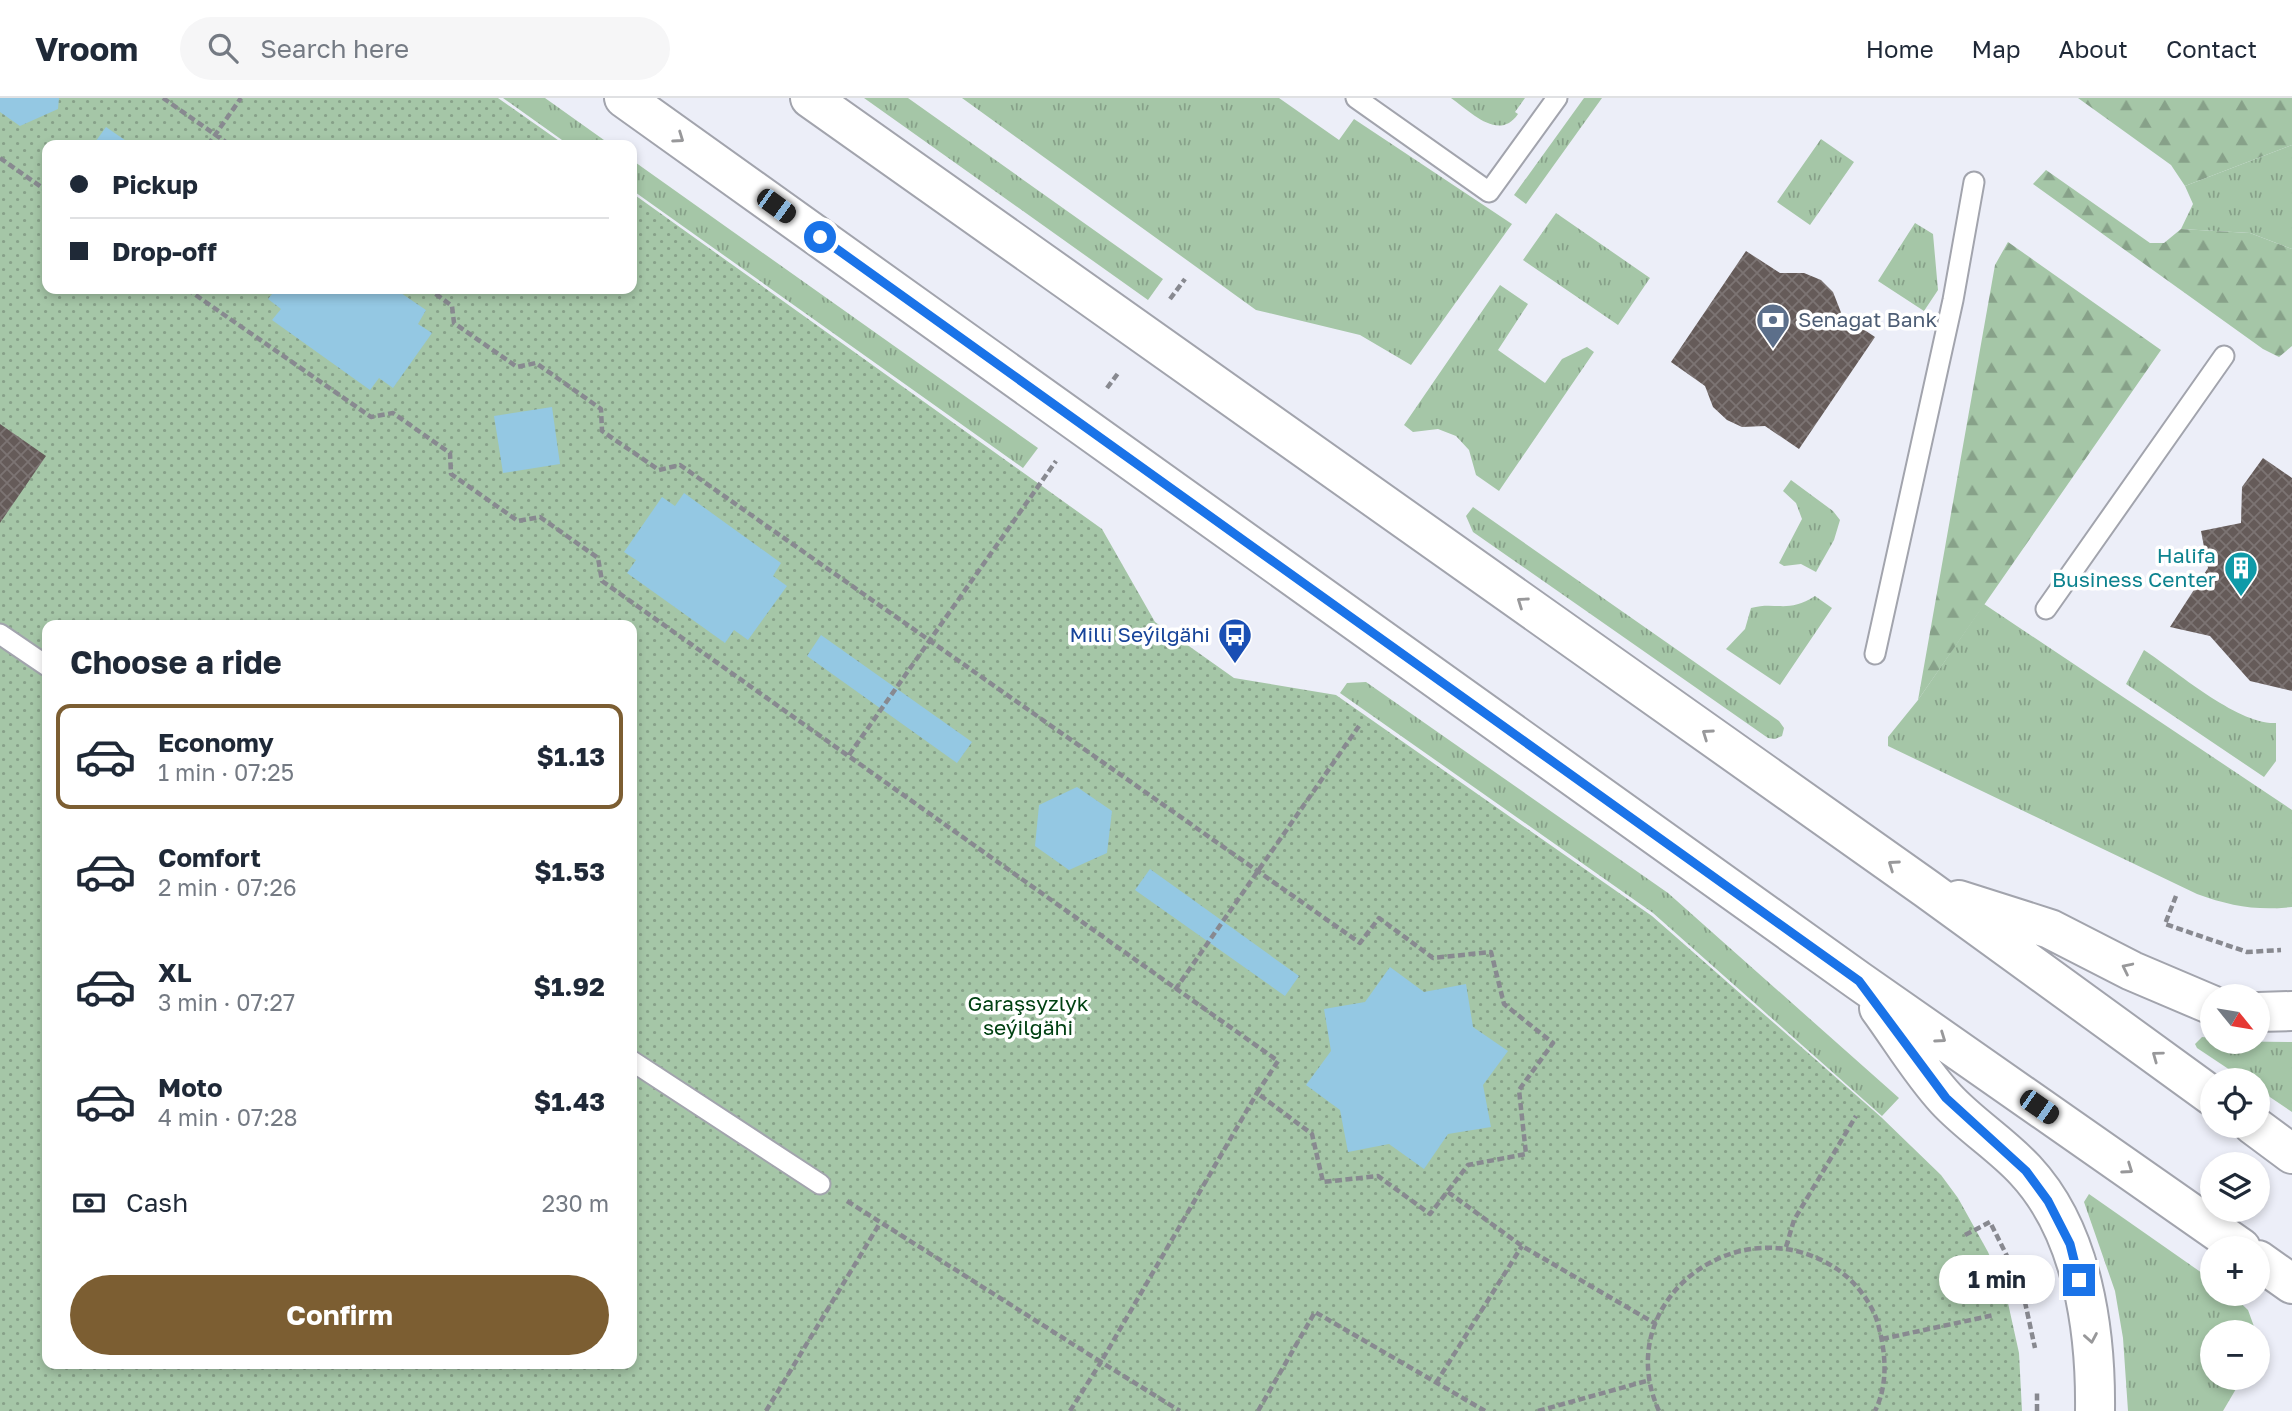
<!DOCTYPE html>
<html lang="en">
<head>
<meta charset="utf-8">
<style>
	body { margin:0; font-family:"Golos Text",sans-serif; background:#f6f6f7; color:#1f2937; height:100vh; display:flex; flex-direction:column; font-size:26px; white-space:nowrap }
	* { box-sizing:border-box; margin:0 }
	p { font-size:23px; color:#747a83 }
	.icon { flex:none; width:38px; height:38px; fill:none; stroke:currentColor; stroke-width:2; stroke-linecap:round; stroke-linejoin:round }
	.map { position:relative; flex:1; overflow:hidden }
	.side { position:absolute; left:42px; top:522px; width:595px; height:749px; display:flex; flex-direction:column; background:#fff; border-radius:14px; box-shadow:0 4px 10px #0003 }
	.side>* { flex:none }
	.hud { position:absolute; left:42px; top:42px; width:595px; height:154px; border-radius:14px; box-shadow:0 4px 10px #0003; display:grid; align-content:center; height:154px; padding:0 28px; background:#fff }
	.needle { width:46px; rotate:120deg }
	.fabs { position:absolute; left:2200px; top:886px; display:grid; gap:14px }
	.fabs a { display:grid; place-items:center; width:70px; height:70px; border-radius:50%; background:#fff; box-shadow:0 4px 10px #0003; font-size:35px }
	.end { position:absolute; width:32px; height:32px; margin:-16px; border:9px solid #1a73e8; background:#fff; box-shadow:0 0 0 4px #fff }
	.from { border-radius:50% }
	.bubble { position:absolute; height:49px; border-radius:24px; background:#fff; box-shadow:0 4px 10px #0003; font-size:23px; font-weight:700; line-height:49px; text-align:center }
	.car { position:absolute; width:21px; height:42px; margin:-21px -10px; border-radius:9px; box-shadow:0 0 5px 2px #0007; background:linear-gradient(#222 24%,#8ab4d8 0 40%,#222 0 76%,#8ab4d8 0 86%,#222 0) }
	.hud b { display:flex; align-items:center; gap:24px; height:66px; font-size:26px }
	.hud b+b { border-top:2px solid #e0e1e3 }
	.hud i { width:18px; height:18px; background:#1f2937 }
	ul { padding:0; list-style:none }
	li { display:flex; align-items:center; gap:21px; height:105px; margin:0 14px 10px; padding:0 14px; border:4px solid transparent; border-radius:14px }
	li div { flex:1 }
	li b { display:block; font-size:26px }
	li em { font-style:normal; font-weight:700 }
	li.selected { border-color:#7c5e32 }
	li>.icon { width:63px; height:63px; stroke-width:1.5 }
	h2 { padding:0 28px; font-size:32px; line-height:84px }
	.pay { display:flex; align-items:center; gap:18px; height:77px; padding:0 28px; font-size:26px }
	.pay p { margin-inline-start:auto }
	.action { display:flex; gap:14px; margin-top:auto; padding:14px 28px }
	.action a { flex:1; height:80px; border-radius:42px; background:#7c5e32; color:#fff; font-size:28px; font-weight:700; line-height:80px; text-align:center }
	header { display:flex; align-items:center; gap:42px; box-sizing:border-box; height:98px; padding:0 35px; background:#fff; border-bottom:2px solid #e0e1e3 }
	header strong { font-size:33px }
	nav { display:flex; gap:38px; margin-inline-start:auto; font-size:24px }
	.search { width:490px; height:63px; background:#f6f6f7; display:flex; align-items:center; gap:18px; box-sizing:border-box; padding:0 24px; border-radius:38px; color:#747a83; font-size:26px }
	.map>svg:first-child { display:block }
	.grass { fill:url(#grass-tufts) }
	.forest { fill:url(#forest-firs) }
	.park { fill:url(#park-dots); fill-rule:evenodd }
	.water { fill:#94c8e3 }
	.building { fill:url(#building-cross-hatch) }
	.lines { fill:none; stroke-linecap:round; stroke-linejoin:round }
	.service-casing { stroke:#a2a4ad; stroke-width:23 }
	.primary-casing { stroke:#a2a4ad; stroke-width:42 }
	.path { stroke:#888990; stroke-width:4.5; stroke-dasharray:7 3.5; stroke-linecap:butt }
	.service { stroke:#fff; stroke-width:19 }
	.primary { stroke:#fff; stroke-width:38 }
	.oneway { stroke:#98989a }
	.route { stroke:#1a73e8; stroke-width:9 }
	.labels { text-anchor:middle; stroke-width:7; stroke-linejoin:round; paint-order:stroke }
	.service-label { font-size:21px; fill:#4e5e75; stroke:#fff; text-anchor:start }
	.culture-label { font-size:21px; fill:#0d838f; stroke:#fff; text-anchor:end }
	.transit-label { font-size:21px; fill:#164399; stroke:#fff; text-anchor:end }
	.park-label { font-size:21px; fill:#014112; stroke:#fff }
</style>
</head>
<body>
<header>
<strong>Vroom</strong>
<div class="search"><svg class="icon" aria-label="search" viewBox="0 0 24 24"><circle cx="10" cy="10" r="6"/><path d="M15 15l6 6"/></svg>Search here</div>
<nav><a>Home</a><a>Map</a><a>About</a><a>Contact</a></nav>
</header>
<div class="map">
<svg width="2292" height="1313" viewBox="0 0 2292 1313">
	<defs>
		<pattern id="grass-tufts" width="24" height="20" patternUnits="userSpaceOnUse" patternTransform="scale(1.75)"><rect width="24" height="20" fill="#a5c6a7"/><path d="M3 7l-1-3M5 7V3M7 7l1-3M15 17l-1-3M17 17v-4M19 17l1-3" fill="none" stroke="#87a189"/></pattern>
		<pattern id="forest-firs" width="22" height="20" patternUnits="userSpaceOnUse" patternTransform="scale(1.75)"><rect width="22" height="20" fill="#a5c6a7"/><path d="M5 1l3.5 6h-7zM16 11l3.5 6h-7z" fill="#87a189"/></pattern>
		<pattern id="park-dots" width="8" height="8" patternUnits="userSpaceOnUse" patternTransform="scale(1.75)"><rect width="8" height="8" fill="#a5c6a7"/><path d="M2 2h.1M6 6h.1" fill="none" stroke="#87a189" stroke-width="1.8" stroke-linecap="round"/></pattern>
		<pattern id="building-cross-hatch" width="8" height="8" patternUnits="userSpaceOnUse" patternTransform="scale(1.75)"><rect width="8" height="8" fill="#655b59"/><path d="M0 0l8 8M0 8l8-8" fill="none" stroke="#7c7473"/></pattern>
	</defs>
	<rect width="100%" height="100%" fill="#eceef8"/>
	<!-- grass -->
	<path class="grass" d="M503 0H545L611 47H569Z
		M864 0H908L1163 181 1148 202Z
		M962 0H1279L1339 42 1354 21 1512 126 1411 267 1360 237 1256 212Z
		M1451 0H1525L1515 14 1518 16C1499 44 1471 14 1451 0Z
		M1584 0H1602L1526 106 1514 97Z
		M1821 41 1854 64 1810 127 1777 104Z
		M2292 47V151L2250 135 2181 131 2193 106 2185 88Z
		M632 62 1038 350 1023 370 632 92Z
		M1556 115 1650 180 1618 227 1523 162Z
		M1915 125 1933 136 1938 192 1924 213 1878 183Z
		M1500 187 1528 206 1498 252 1545 285 1562 261 1587 249 1594 254 1499 393 1476 377 1469 352 1456 338 1438 331 1413 334 1404 327Z
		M1791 382 1833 413 1840 422 1834 442 1816 474 1801 466 1784 468 1779 465 1802 421 1796 405 1783 393Z
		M1473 409 1779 623 1784 630 1782 638 1775 641 1768 640 1473 434 1466 418Z
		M1815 498 1832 510 1780 587 1726 551 1745 531 1751 510C1776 503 1787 516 1815 498Z
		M1984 506 2292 712V809C2257 813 2230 808 2197 796L1888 648V639L1918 602Z
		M2144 552C2176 573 2238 627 2276 625V663L2264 679 2126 586Z
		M1366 584 1668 795 1899 1000 1882 1018 1653 815 1340 595 1347 585Z
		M2202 939 2212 940V943L2292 944V1014L2258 991V982H2245L2197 950 2195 946Z
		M2089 1096 2212 1182V1195H2230L2248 1212 2256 1234H2212V1279H2243L2223 1313H2128L2123 1240 2115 1193 2084 1104Z"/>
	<!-- forest -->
	<path class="forest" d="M2078 0H2292V47L2185 88 2171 67Z
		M2046 72 2150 145H2164L2181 131 2250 135 2292 151V248L2279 259 2263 251 2033 86Z
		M2008 144 2161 252 1918 602 1995 167Z"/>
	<!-- park -->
	<path class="park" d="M0 0H498L565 47H47V191H632V95L1102 431 1155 524 1234 580 1336 597 1652 818 1881 1019 1941 1077 1958 1100 1988 1154 2006 1196 2019 1255 2022 1313H0ZM47 527H632V1265H47Z"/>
	<!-- water -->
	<path class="water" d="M0 0H59L58 11 20 28 0 14Z
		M106 29 132 47H93Z
		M276 191H395L426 212 418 226 432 235 393 290 379 280 370 292 272 222 281 211 268 201Z
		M552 309 560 366 503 375 494 318Z
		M684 395 781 465 773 478 787 488 748 542 734 532 725 545 627 475 636 462 624 454 662 399 675 408Z
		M821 537 972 644 957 665 807 558Z
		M1077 689 1112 713 1107 755 1069 772 1035 748 1039 707Z
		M1150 771 1299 878 1285 898 1135 792Z
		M1390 869 1424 894 1466 886 1473 929 1508 953 1483 987 1491 1029 1448 1036 1424 1071 1389 1046 1348 1054 1340 1012 1306 987 1331 953 1324 911 1365 904Z"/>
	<!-- building -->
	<path class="building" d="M1746 153 1780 175H1804L1821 182 1833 194 1842 217 1875 239 1799 351 1765 328 1742 329 1727 322 1713 309 1705 288 1671 264Z
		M0 326 46 358 0 425Z
		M2263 360 2292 380V593L2250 583 2210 538 2170 529 2208 470 2201 433 2241 425 2242 389Z"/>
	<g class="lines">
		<!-- service casing -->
		<g class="service-casing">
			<path id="service" d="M1356 0 1489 94 1557 0
				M2046 511 2224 258
				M0 536 47 568
				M1875 556 1953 202 1974 84
				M632 963 820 1086"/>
		</g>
		<!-- primary casing -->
		<g class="primary-casing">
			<path id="primary" d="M624 0 1859 883 2241 1150
				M810 0 1927 791 2212 998
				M1959 802 2050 831 2132 873 2212 907
				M1879 910C1901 940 1921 974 1946 1001 1970 1027 2001 1046 2025 1072 2083 1134 2096 1233 2095 1313
				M2258 914 2292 913
				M2253 1027 2292 1056
				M2258 1162 2292 1186"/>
		</g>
		<!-- path -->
		<path class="path" d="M163 0 230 47
			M208 47 241 0
			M0 60 47 93
			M187 191 371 319 393 315 450 355 451 376 518 423 540 419 598 460 602 483 1278 963 1257 995 1312 1036 1323 1084 1378 1078 1430 1116 1468 1067 1526 1056 1519 992 1553 945 1504 906 1491 854 1433 860 1379 820 1360 845 680 367 659 372 602 333 601 311 536 265 517 269 454 225 452 208 429 191
			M1170 201 1185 181
			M1107 290 1119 274
			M849 657 1056 363
			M2176 798 2165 826 2247 854 2281 852
			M1175 892 1359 628
			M1448 1094 1522 1148 1656 1226
			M847 1103 1101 1264 1257 995
			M1965 1137 1990 1124 2021 1186 2035 1250
			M1786 1149 1794 1122 1856 1018
			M1882 1241 1994 1217
			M1436 1285 1522 1148
			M766 1313 880 1125
			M1070 1313 1101 1264 1180 1313
			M1258 1313 1315 1214 1485 1313
			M1538 1313 1650 1282
			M1659 1313C1609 1204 1738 1105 1837 1171 1856 1184 1874 1207 1879 1230 1886 1257 1888 1287 1875 1313
			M2037 1313V1293"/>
		<!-- service -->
		<use href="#service" class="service"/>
		<!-- primary -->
		<use href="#primary" class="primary"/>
	</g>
	<!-- one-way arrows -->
	<defs><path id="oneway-chevron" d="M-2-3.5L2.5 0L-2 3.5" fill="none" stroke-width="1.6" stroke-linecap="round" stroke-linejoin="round" transform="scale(1.75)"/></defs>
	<g class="oneway">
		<use href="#oneway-chevron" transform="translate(679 40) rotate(35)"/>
		<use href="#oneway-chevron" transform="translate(1522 504) rotate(-145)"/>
		<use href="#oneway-chevron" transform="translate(1707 636) rotate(-145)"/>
		<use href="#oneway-chevron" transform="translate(1893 767) rotate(-145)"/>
		<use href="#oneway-chevron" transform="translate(2127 870) rotate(-154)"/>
		<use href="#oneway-chevron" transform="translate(1941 940) rotate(35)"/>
		<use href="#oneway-chevron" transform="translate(2157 958) rotate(-144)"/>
		<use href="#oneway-chevron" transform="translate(2128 1071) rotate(35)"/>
		<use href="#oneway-chevron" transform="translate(2091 1240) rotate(80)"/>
	</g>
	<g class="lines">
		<!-- route -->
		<path class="route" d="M820 139 1859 883 1946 1000 2026 1073 2048 1103 2070 1146 2079 1182"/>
	</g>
	<!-- icons -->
	<defs>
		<g id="bank-pin" transform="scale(1.75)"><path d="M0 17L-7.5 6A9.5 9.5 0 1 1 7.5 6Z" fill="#5c6f8a" stroke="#fff"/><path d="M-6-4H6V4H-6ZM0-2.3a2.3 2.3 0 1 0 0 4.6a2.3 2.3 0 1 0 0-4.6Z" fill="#fff"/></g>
		<g id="building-pin" transform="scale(1.75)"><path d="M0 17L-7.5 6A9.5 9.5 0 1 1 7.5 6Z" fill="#0f9aa8" stroke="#fff"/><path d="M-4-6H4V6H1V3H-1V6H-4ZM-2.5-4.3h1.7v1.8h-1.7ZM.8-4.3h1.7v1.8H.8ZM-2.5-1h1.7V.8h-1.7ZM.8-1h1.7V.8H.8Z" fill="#fff"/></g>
		<g id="bus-pin" transform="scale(1.75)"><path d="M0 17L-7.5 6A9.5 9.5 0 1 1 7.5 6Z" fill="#1a4fb4" stroke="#fff"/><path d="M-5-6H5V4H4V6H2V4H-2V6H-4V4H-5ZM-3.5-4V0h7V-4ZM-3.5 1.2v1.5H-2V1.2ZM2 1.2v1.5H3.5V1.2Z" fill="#fff"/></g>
	</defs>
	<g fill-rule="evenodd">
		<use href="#bank-pin" x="1773" y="222"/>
		<use href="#building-pin" x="2241" y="470"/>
		<use href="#bus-pin" x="1235" y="537"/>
	</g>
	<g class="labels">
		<!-- service labels -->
		<g class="service-label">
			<text x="1798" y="229">Senagat Bank</text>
		</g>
		<!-- culture labels -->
		<g class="culture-label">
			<text x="2216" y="465">Halifa<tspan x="2216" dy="24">Business Center</tspan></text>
		</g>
		<!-- transit labels -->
		<g class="transit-label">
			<text x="1210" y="544">Milli Seýilgähi</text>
		</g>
		<!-- park labels -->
		<g class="park-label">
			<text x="1028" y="913">Garaşsyzlyk<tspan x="1028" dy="24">seýilgähi</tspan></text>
		</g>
	</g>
</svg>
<div class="fabs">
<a><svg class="needle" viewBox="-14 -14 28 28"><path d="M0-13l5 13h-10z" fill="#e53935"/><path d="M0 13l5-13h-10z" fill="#747a83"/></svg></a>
<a><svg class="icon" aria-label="locate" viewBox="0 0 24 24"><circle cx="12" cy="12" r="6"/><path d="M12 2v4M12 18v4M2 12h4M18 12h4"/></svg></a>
<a><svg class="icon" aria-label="layers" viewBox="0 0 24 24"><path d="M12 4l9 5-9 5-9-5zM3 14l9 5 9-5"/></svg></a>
<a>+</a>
<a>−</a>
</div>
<i class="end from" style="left:820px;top:139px"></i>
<i class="end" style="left:2079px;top:1182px"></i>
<div class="bubble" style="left:1939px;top:1157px;width:116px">1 min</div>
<i class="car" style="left:776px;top:108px;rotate:126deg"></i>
<i class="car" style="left:2039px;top:1009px;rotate:125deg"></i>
<div class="hud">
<b><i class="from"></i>Pickup</b>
<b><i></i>Drop-off</b>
</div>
<section class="side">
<h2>Choose a ride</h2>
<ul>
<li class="selected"><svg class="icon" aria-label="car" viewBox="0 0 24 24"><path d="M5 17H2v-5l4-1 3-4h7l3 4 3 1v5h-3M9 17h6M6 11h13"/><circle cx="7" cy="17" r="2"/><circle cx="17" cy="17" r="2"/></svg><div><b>Economy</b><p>1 min · 07:25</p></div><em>$1.13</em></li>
<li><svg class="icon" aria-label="car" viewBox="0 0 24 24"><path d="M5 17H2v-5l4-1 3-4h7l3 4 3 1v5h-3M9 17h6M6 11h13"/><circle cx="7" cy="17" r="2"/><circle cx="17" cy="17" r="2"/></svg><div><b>Comfort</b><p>2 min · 07:26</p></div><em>$1.53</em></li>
<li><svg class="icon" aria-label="car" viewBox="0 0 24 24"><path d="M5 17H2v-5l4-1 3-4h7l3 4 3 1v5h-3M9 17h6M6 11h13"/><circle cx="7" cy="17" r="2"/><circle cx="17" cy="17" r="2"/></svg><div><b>XL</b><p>3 min · 07:27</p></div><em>$1.92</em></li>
<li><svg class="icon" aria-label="car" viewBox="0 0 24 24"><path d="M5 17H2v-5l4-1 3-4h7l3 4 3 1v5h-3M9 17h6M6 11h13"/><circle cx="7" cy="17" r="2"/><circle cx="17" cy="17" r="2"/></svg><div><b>Moto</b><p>4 min · 07:28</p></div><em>$1.43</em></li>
</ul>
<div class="pay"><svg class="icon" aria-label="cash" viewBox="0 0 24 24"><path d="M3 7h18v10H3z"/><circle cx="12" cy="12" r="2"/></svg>Cash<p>230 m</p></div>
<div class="action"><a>Confirm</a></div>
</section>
</div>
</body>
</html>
